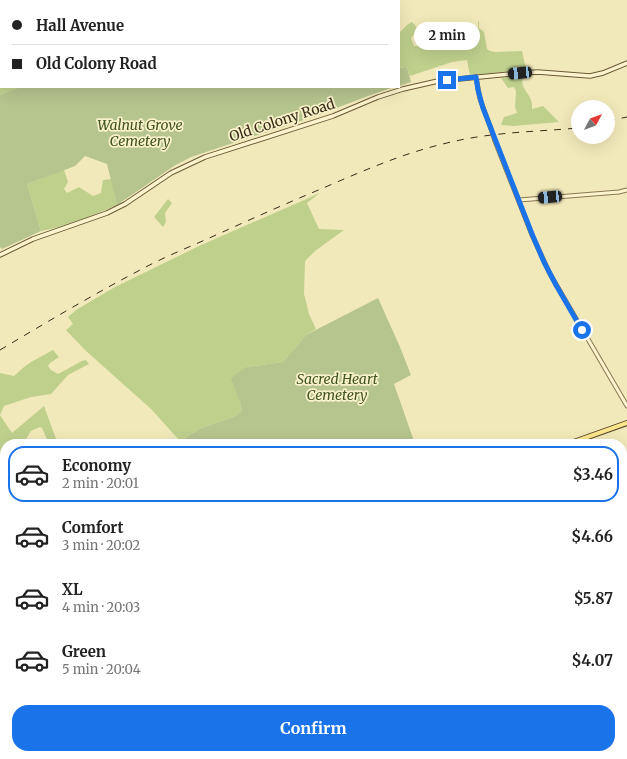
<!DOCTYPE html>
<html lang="en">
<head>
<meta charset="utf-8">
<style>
	body { margin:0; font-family:Merriweather,serif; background:#f6f6f6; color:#222; height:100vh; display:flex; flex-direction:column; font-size:15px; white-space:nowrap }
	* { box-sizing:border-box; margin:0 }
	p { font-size:13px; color:#767676 }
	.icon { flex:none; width:22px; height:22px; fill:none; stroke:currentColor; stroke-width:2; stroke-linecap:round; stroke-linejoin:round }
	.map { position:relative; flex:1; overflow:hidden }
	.drawer { position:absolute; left:0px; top:439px; width:627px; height:320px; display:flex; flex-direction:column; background:#fff; border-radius:16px 16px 0 0; box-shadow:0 4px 16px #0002 }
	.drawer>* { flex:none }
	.hud { position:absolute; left:0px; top:0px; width:400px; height:88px; box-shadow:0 4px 16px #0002; display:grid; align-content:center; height:88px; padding:0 12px; background:#fff }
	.needle { width:26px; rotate:49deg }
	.controls { position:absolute; left:571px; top:100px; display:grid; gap:8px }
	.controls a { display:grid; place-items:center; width:44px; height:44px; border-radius:50%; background:#fff; box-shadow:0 4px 16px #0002; font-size:20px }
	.end { position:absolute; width:18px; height:18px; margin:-9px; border:5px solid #1a73e8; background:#fff; box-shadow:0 0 0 2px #fff }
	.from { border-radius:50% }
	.bubble { position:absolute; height:28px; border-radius:14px; background:#fff; box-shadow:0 4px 16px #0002; font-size:13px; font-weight:700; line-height:28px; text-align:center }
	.car { position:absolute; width:12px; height:24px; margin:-12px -6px; border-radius:5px; box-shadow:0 0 3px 1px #0007; background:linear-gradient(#222 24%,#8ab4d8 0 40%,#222 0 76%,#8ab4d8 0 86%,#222 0) }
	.hud b { display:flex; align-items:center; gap:14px; height:38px; font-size:15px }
	.hud b+b { border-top:1px solid #e0e0e0 }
	.hud i { width:10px; height:10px; background:#222 }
	ul { padding:7px 0 0; list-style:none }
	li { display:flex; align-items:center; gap:12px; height:56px; margin:0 8px 6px; padding:0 4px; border:2px solid transparent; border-radius:16px }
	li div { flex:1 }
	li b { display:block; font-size:15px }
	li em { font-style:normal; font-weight:700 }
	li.selected { border-color:#1a73e8 }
	li>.icon { width:36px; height:36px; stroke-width:1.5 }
	.primary-button { display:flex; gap:8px; margin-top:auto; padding:8px 12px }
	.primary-button a { flex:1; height:46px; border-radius:16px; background:#1a73e8; color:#fff; font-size:16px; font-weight:700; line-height:46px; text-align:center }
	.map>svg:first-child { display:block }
	.green { fill:#bfd08d }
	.cemetery { fill:#b6c48e }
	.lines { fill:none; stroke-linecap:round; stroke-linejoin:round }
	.stream { stroke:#66908b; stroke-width:1 }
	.tertiary-casing { stroke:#8a7753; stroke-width:5 }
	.secondary-casing { stroke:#6b5836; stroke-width:5.5 }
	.primary-casing { stroke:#564428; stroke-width:6 }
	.tertiary { stroke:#fcf4cd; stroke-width:3 }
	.secondary { stroke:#fcf4cd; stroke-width:3.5 }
	.primary { stroke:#fae78c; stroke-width:4 }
	.rail { stroke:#372c19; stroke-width:1; stroke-dasharray:7 7; stroke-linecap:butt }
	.tertiary-bridge-casing { stroke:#8a7753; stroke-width:5; stroke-linecap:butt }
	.tertiary-bridge { stroke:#fcf4cd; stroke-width:3 }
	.route { stroke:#1a73e8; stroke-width:5 }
	.labels { text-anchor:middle; stroke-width:3.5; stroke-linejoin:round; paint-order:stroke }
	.street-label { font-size:14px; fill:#372c19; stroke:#f9f1ca }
	.park-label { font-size:14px; font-style:italic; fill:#40561e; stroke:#f9f1ca }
</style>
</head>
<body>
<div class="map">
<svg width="627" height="759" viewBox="0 0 627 759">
	<rect width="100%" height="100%" fill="#f2e9ba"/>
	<!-- green -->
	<path class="green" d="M0 0H270L269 1H1V87H20L0 95Z
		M479 21V28L484 32 487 49 490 51 495 52 522 51 526 69H514L509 71 470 76 467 60 452 62 410 76 407 67 399 68V29L400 32 407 25 412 22 418 29 411 38 414 46 473 43 474 39 476 40 480 38 478 32V22Z
		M523 76C520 88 527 90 531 100 532 102 532 106 532 109L543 106 559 122 513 126 501 125 504 117 517 113 515 107 516 91 514 87 508 88 501 78Z
		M64 170 68 182 64 189 67 193 79 187 93 196 101 193 103 180 111 179 117 205C92 216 67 226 41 231L27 184Z
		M320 193 307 203 319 229 344 230 315 251 305 261 304 294 309 314 316 329 306 335 283 362 247 367 240 402 242 411 234 417 201 428 180 441 151 409 85 350 66 330 73 324 68 317 76 310 115 287 199 246Z
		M168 199 172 203 165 213 166 222 163 227 154 217Z
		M53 350 59 357 50 363 48 366 51 370 58 374 82 361 86 360 89 364 68 375 51 394 31 397 4 406 0 415 12 433 44 406 55 436 59 444H49L42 428 40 427 31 431 23 444H5V482L0 484V373L14 376 24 367 31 362Z
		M627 460V520L622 521V463Z
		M93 754H152L143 759H76Z
		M227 754H373L365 759H300L296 756 271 759H219Z"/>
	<!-- cemetery -->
	<path class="cemetery" d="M407 67 411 82 399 86V68Z
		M20 87H394L368 96 313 117 218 148 191 157 174 166 117 205 107 164 85 156 75 166 57 173 27 184 41 231 2 249 0 247V95Z
		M378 298 400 347 411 375 394 384 415 444H183L180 441 201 428 234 417 242 411 240 402 231 379 237 373 247 367 283 362 306 335Z"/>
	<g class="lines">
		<!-- stream -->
		<path class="stream" d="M301 754 303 756 305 759
			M563 754 566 759
			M263 759 275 757 288 758 294 754
			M315 759 324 754"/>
		<!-- tertiary casing -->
		<g class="tertiary-casing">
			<path id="tertiary" d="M476 77 480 99 490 126
				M495 141 532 235 550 274 627 406
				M519 200 619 192 627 190
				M622 578 627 575
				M370 759 378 754"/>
		</g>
		<!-- secondary casing -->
		<g class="secondary-casing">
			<path id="secondary" d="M0 255 33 239 107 213 125 204 171 173 205 157 333 116 378 97 403 89 438 81 520 73 538 72 590 76 603 73 627 63"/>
		</g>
		<!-- primary casing -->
		<g class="primary-casing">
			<path id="primary" d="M568 444 627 423
				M0 642 5 640"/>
		</g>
		<!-- tertiary -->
		<use href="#tertiary" class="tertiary"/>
		<!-- secondary -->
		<use href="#secondary" class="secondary"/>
		<!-- primary -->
		<use href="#primary" class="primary"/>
		<!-- rail -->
		<path class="rail" d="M608 121 627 117
			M0 350C47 322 94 294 142 269 166 256 192 246 216 235 247 221 278 207 309 194 354 175 399 154 447 143 491 132 533 132 578 128"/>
		<!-- tertiary-bridge casing -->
		<g class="tertiary-bridge-casing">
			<path id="tertiary-bridge" d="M490 126 495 141"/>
		</g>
		<!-- tertiary-bridge -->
		<use href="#tertiary-bridge" class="tertiary-bridge"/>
	</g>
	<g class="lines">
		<!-- route -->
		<path class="route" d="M447 80 476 77 478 90 483 108 532 234 544 262 556 285 582 330"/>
	</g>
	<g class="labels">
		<!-- street labels -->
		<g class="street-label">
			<text transform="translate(282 120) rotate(-18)" y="5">Old Colony Road</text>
		</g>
		<!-- park labels -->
		<g class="park-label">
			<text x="140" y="130">Walnut Grove<tspan x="140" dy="16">Cemetery</tspan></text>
			<text x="337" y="384">Sacred Heart<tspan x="337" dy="16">Cemetery</tspan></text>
		</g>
	</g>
</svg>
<div class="controls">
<a><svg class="needle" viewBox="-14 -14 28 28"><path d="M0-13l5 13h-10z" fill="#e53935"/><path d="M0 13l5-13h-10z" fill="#767676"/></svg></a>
</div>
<i class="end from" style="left:582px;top:330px"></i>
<i class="end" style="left:447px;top:80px"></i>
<div class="bubble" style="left:414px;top:22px;width:66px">2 min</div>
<i class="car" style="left:520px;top:73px;rotate:265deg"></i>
<i class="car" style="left:550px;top:197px;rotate:265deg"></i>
<div class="hud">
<b><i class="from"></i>Hall Avenue</b>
<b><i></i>Old Colony Road</b>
</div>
<section class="drawer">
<ul>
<li class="selected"><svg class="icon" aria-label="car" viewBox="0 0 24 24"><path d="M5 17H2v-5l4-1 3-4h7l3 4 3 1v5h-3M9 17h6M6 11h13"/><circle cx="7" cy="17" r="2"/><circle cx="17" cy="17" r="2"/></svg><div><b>Economy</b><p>2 min · 20:01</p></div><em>$3.46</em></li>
<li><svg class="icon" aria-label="car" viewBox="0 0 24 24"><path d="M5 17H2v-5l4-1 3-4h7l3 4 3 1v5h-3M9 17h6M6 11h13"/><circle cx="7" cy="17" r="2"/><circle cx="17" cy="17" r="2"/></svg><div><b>Comfort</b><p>3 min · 20:02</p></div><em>$4.66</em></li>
<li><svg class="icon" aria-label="car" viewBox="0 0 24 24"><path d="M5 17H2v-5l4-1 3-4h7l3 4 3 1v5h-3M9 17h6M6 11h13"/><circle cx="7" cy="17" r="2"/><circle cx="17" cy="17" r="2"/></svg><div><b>XL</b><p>4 min · 20:03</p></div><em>$5.87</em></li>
<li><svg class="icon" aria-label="car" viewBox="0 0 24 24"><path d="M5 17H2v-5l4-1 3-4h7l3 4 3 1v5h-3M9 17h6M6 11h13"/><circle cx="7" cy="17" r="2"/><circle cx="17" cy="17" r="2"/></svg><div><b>Green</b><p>5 min · 20:04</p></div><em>$4.07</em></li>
</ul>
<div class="primary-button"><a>Confirm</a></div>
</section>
</div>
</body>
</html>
